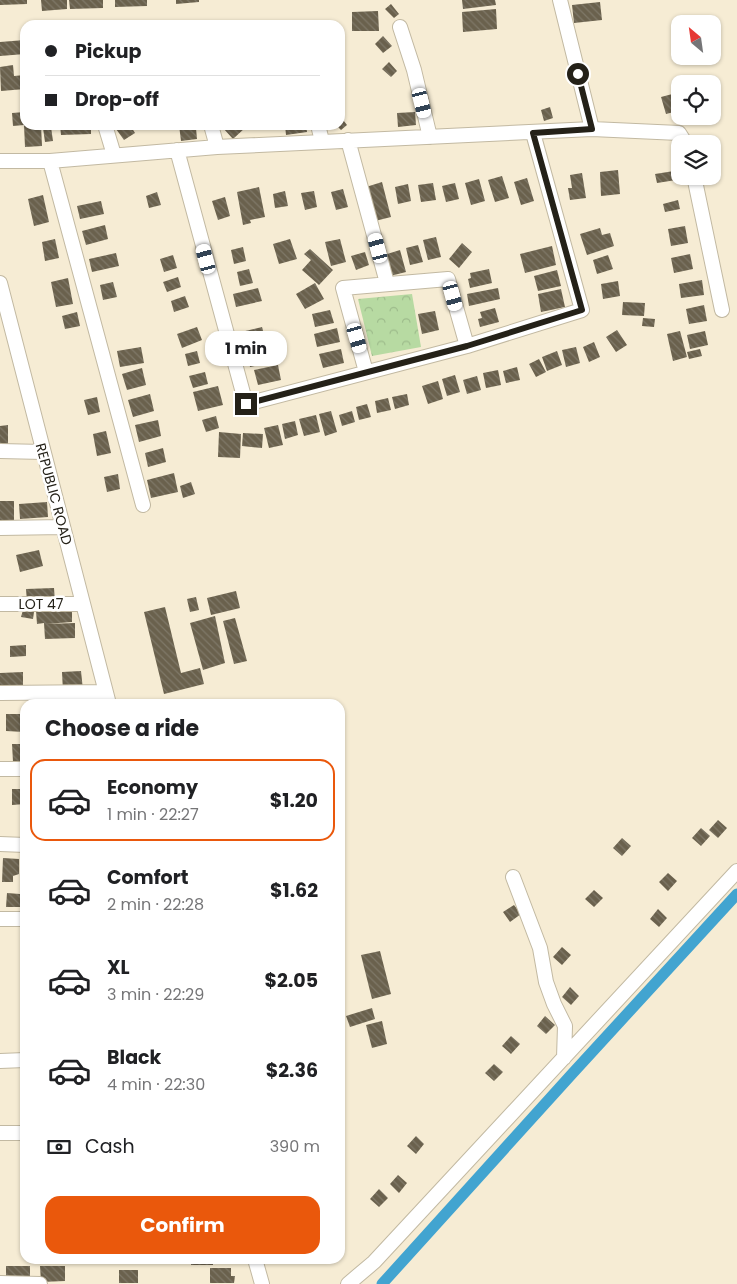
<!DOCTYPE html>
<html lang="en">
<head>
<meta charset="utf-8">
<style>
	body { margin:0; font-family:Poppins,sans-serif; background:#f6f6f6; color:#202124; height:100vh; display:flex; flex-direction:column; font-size:19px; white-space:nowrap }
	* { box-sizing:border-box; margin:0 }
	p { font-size:16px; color:#757577 }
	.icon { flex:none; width:28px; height:28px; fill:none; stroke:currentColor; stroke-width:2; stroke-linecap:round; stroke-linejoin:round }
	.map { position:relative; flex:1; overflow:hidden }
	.drawer { position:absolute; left:20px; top:699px; width:325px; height:565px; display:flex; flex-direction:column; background:#fff; border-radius:15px; box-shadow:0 1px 4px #0004 }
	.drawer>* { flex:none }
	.guide { position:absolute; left:20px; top:20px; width:325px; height:110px; border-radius:15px; box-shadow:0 1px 4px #0004; display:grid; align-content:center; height:110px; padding:0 25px; background:#fff }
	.needle { width:32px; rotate:331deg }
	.tools { position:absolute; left:671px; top:15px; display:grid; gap:10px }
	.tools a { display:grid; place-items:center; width:50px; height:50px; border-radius:10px; background:#fff; box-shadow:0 1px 4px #0004; font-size:25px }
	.end { position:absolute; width:22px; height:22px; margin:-11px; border:6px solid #242118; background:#fff; box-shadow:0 0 0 2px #fff }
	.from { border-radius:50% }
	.bubble { position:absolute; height:35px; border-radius:15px; background:#fff; box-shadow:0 1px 4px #0004; font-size:16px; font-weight:700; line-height:35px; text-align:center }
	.car { position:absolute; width:15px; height:30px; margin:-15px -8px; border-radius:6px; box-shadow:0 0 4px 1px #0007; background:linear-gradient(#fff 24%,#345 0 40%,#fff 0 76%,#345 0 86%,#fff 0) }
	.guide b { display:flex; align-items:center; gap:18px; height:48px; font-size:19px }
	.guide b+b { border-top:1px solid #e0e0e0 }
	.guide i { width:12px; height:12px; background:#202124 }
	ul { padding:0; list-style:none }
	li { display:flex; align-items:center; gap:15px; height:82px; margin:0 10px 8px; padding:0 15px; border:2px solid transparent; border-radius:15px }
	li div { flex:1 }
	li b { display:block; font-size:19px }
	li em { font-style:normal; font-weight:700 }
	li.selected { border-color:#ea580c }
	li>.icon { width:45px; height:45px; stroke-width:1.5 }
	h2 { padding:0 25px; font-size:22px; line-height:60px }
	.pay { display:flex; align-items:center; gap:12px; height:55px; padding:0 25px; font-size:19px }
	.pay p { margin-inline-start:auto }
	.action { display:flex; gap:10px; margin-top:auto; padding:10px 25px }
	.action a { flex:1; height:58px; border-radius:15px; background:#ea580c; color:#fff; font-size:20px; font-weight:700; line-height:58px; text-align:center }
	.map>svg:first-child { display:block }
	.forest { fill:url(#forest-crowns) }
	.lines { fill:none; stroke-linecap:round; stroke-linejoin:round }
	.canal { stroke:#42a4d0; stroke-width:11 }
	.building { fill:url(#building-back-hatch) }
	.minor-casing { stroke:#c2b9a2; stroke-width:16 }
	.minor { stroke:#fff; stroke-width:14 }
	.route { stroke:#242118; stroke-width:6 }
	.labels { text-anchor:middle; stroke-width:5; stroke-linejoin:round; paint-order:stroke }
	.street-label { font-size:14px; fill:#242118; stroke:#fff }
</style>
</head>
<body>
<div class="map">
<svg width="737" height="1284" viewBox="0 0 737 1284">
	<defs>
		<pattern id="forest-crowns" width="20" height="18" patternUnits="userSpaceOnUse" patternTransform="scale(1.25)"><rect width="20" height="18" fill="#b7daa2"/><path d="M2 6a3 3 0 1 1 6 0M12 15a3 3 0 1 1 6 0" fill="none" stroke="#9dbb8b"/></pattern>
		<pattern id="building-back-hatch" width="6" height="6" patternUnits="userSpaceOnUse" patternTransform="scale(1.25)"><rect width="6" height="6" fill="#6a614d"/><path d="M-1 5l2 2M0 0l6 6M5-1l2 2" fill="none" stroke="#7f7868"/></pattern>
	</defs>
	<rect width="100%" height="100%" fill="#f6ecd4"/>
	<!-- forest -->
	<path class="forest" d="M412 294 421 347 372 356 358 299Z"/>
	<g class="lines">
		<!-- canal -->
		<path class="canal" d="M382 1284 571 1075 737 894"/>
	</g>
	<!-- building -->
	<path class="building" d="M0 0H27V4L0 5Z
		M41 0H67V9L42 11Z
		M69 0H103V8L70 9Z
		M115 0H147V6L115 7Z
		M176 0H199V2L176 4Z
		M462 0H495L496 5 463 9Z
		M600 2 602 20 574 23 572 5Z
		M391 4 399 14 394 18 385 9Z
		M496 9 497 29 463 32 462 12Z
		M378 11 379 31H352V12Z
		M383 36 392 46 383 53 375 44Z
		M25 40V54L0 56V42Z
		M389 62 397 71 391 77 382 69Z
		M13 65 14 76 25 75V89L1 91 0 67Z
		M680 92V117L675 118 674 112 666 114 661 97Z
		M550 107 553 118 544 121 541 110Z
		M25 112V125H41L42 146 25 147 24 125 13 126 12 113Z
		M415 112 416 125 398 127 397 113Z
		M340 116 347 125 341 130 336 125H340Z
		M60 125H91V134L61 135Z
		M123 125H130L135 133 124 140 116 129Z
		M179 125H204V128H196L197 139 181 141Z
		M227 125H242L245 128 233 139 223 128Z
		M285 125H306L307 132 286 135Z
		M51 127 53 141 45 142 43 128Z
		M618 170 620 194 601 196 600 172Z
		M674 171 676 180 657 183 655 174Z
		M582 173 586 198 570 200 568 188H572L570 175Z
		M502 176 509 198 495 202 488 180Z
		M527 178 534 201 521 205 514 182Z
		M479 179 485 201 471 205 465 183Z
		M382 182 391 217 375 221 366 187Z
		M433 183 436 200 421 202 418 185Z
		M455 183 459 199 446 202 442 186Z
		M408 184 411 201 398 204 395 187Z
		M259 187 265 217 250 220 251 223 243 225 237 192Z
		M343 189 348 207 336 210 331 192Z
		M285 191 288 206 275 208 273 194Z
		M314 191 317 207 305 210 301 193Z
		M157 192 161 205 149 208 146 196Z
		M43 195 49 222 34 226 28 199Z
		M225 197 230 216 218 220 212 201Z
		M678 200 680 209 665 212 663 204Z
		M101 201 104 214 80 219 77 206Z
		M105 225 108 239 86 245 82 231Z
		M685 226 688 243 671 246 668 229Z
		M600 228 602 235 610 233 614 246 587 255 580 234Z
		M436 237 441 257 428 260 423 240Z
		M55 239 59 258 45 261 42 242Z
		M290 239 297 259 279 264 273 244Z
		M340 239 346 262 331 266 325 242Z
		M462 243 472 252 459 268 449 259Z
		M418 245 423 262 410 265 406 248Z
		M552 246 556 265 525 273 520 254Z
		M243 247 246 261 234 264 231 250Z
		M310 249 333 270 319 285 302 270 311 260 304 254Z
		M400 250 406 272 390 276 384 255Z
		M365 252 369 265 356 270 351 256Z
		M116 253 119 266 92 272 89 259Z
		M690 254 693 269 674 273 671 258Z
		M173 255 177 268 164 272 160 259Z
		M608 255 613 269 597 274 593 260Z
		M249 269 253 283 240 286 237 272Z
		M489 269 492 283 470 288 468 279 471 278 470 273Z
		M557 270 561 286 538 291 534 276Z
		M178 277 181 287 167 292 163 282Z
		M68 278 73 304 56 307 51 282Z
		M702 280 704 295 681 298 679 284Z
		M618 281 620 296 603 299 601 284Z
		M113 282 117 297 103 300 100 285Z
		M315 283 324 299 305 309 296 294Z
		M258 288 262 301 236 307 233 294Z
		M498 288 500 299 469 306 467 294Z
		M561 289 565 307 541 312 538 294Z
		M185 296 189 307 174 312 171 301Z
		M623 302 645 303 644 316 622 315Z
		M704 305 707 321 689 324 686 309Z
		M495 308 499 322 480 327 478 319 482 318 480 312Z
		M330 310 334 323 315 327 312 314Z
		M435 311 439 330 422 334 418 314Z
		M77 312 80 326 65 329 62 316Z
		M643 318 655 319 654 327 642 326Z
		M197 327 202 340 182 348 177 334Z
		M262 327 266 341 244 346 241 332Z
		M337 328 340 342 317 347 314 334Z
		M617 330 627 345 616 352 606 337Z
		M680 331 687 357 673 361 667 334Z
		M705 331 708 345 690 349 687 335Z
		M594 342 600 357 589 362 583 347Z
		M276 345 279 361 250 367 247 352Z
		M141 347 144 363 120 367 117 351Z
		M576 347 580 363 566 367 562 350Z
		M341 349 344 363 323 368 319 354Z
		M700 349 702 356 689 359 687 352Z
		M197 351 200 363 188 366 185 354Z
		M557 351 562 365 547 371 542 357Z
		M539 359 546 372 536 377 529 364Z
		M278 365 281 380 258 385 254 370Z
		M517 367 520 380 506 383 503 371Z
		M142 368 146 385 127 390 122 374Z
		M498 370 501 385 486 388 483 373Z
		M205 372 208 384 193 388 189 376Z
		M455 375 460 392 447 396 442 379Z
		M477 376 481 390 467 394 463 380Z
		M438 381 443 399 428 404 422 386Z
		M218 386 223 405 198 411 193 392Z
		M150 394 154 411 133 417 128 400Z
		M407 394 409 405 395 409 392 397Z
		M97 397 100 412 88 415 84 400Z
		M388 398 391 410 377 413 375 401Z
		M367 404 371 417 359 420 356 407Z
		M331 411 337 432 325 436 319 414Z
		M352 411 355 422 342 426 339 415Z
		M316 415 320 432 304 436 299 419Z
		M216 416 219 428 206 432 202 420Z
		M158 420 161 436 139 442 135 425Z
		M295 421 298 435 285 439 282 424Z
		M8 425V448H0V426Z
		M278 425 283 445 269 448 264 428Z
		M106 431 111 453 97 456 93 434Z
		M219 432 241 434 240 458 218 457Z
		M243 433 263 434 262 448 242 446Z
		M163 448 166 462 148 467 145 453Z
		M174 473 178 492 151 498 147 480Z
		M118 474 120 489 107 492 104 477Z
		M191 482 195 494 183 498 180 486Z
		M0 501H14V522H0Z
		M47 502 48 517 20 519 19 504Z
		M39 550 43 566 20 572 16 555Z
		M54 588 55 602H27L26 589Z
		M236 591 240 608 211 615 207 598Z
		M196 597 199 610 190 612 187 599Z
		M165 607 181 673 200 668 204 684 164 694 144 612Z
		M72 609V622L46 624 75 623V638L45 639 44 623 37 624 36 611Z
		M23 610 34 612 33 619 21 617Z
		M215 616 225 663 203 670 190 623Z
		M235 618 247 661 234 664 223 621Z
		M26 645V656L10 657V646Z
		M81 671 83 690 63 692 62 672Z
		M23 672V688L0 689V673Z
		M6 714H24V732L6 731Z
		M12 744H25V761L13 762Z
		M12 789H25V804L12 805Z
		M718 820 727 828 718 838 709 830Z
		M701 828 710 836 701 846 692 838Z
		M622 838 631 846 622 856 613 848Z
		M3 858 19 859V874L13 876V882H2Z
		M668 873 677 881 668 891 659 882Z
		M594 890 603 898 594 907 585 899Z
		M7 893 20 894V907H6Z
		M514 905 521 914 510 922 503 912Z
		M658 909 667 918 659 927 650 919Z
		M562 947 571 955 562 965 553 957Z
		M380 951 391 994 372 999 361 955Z
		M570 987 579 996 571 1005 562 997Z
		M372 1008 375 1019 350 1027 346 1016Z
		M545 1016 555 1025 546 1034 537 1026Z
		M382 1021 387 1044 372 1048 366 1025Z
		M511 1036 520 1044 511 1054 502 1046Z
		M494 1064 503 1072 494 1081 485 1073Z
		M416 1136 424 1144 416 1154 407 1146Z
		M398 1175 407 1183 399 1193 390 1184Z
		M379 1189 388 1198 379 1207 370 1199Z
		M191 1259H213V1265H191Z
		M6 1266H30V1281H6Z
		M40 1266H65V1281L41 1282Z
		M210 1268H231V1276H235L234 1283H210Z
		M119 1270H138V1283H119Z"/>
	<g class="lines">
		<!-- minor casing -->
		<g class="minor-casing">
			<path id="minor" d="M560 0 592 129
				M400 27 414 70 430 137
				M105 125 114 155
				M211 125 217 147
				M318 125 322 141
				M348 140 387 283
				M177 150 246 404 467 346 582 310 533 133
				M0 161H50L217 147 592 129 679 133 686 144
				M50 161 143 505
				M694 176 722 310
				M0 283 109 704
				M366 372 343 288 448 279 467 346
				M0 451 43 452
				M0 528 63 527
				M0 604H83
				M0 693 105 692
				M0 769H25
				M0 844 25 845
				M513 877 540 948 546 982 554 1004 565 1026 564 1058
				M0 919H25
				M0 1061 25 1060
				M0 1133H25
				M255 1259 262 1284
				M0 1283 40 1284
				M348 1284 374 1262 737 871"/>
		</g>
		<!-- minor -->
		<use href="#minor" class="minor"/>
	</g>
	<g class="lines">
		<!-- route -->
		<path class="route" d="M246 404 467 346 582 310 533 133 592 129 578 74"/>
	</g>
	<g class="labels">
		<!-- street labels -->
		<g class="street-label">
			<text transform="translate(54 494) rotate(75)" y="5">REPUBLIC ROAD</text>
			<text x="41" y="609">LOT 47</text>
		</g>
	</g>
</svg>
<div class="tools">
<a><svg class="needle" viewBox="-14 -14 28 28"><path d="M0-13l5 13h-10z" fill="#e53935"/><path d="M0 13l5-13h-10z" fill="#757577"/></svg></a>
<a><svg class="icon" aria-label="locate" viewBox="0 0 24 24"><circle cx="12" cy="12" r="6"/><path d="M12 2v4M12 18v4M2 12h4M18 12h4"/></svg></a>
<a><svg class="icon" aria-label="layers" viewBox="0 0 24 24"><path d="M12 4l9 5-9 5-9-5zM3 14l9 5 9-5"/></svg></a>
</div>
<i class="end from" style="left:578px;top:74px"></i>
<i class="end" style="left:246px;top:404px"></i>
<div class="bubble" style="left:205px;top:331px;width:82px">1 min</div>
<i class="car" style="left:422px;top:103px;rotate:166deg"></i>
<i class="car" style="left:378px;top:248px;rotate:345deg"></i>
<i class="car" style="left:206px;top:259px;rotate:345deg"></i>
<i class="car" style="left:453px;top:296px;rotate:165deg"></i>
<i class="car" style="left:357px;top:338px;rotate:164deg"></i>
<div class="guide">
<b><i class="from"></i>Pickup</b>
<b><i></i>Drop-off</b>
</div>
<section class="drawer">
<h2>Choose a ride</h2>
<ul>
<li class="selected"><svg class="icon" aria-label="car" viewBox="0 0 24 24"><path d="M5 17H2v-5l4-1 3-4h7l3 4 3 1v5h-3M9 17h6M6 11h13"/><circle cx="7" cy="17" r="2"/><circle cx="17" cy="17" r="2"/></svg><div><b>Economy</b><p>1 min · 22:27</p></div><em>$1.20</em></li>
<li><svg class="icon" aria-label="car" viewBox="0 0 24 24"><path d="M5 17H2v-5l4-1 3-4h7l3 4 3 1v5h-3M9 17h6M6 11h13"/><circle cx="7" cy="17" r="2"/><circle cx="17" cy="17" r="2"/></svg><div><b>Comfort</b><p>2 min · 22:28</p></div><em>$1.62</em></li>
<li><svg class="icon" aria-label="car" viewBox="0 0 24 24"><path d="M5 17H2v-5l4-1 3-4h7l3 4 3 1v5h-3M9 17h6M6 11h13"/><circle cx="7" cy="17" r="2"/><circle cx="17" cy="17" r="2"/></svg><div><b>XL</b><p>3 min · 22:29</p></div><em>$2.05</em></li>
<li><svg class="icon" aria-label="car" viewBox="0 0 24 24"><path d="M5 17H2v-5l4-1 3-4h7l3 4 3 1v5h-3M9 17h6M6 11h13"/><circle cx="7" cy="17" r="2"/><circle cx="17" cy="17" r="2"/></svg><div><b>Black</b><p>4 min · 22:30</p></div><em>$2.36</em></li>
</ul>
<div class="pay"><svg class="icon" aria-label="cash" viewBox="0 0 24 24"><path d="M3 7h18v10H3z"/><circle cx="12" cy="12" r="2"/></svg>Cash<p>390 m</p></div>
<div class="action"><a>Confirm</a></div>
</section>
</div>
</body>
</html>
